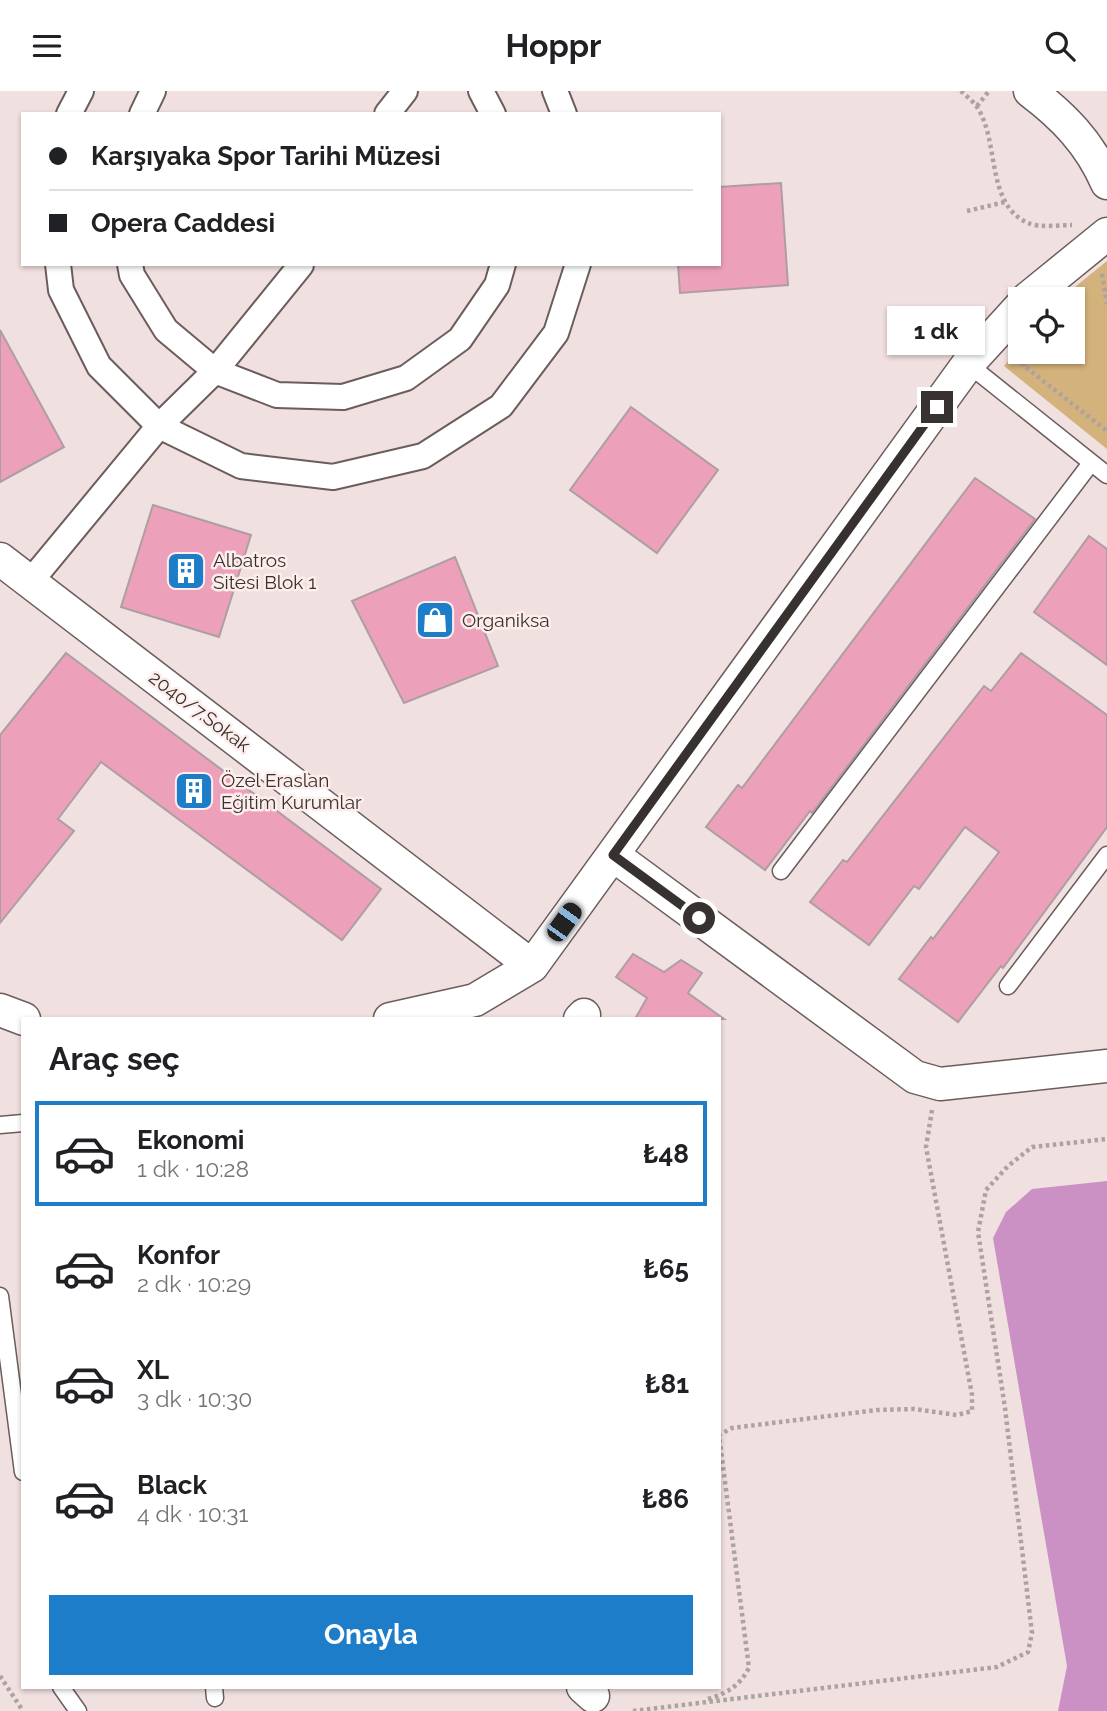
<!DOCTYPE html>
<html lang="tr">
<head>
<meta charset="utf-8">
<style>
	body { margin:0; font-family:Raleway,sans-serif; background:#f6f6f6; color:#202124; height:100vh; display:flex; flex-direction:column; font-size:26px; white-space:nowrap }
	* { box-sizing:border-box; margin:0 }
	p { font-size:23px; color:#757577 }
	.icon { flex:none; width:38px; height:38px; fill:none; stroke:currentColor; stroke-width:2; stroke-linecap:round; stroke-linejoin:round }
	.map { position:relative; flex:1; overflow:hidden }
	.side { position:absolute; left:21px; top:926px; width:700px; height:672px; display:flex; flex-direction:column; background:#fff; border-radius:0px; box-shadow:0 2px 5px #0004 }
	.side>* { flex:none }
	.guide { position:absolute; left:21px; top:21px; width:700px; height:154px; border-radius:0px; box-shadow:0 2px 5px #0004; display:grid; align-content:center; height:154px; padding:0 28px; background:#fff }
	.fabs { position:absolute; left:1008px; top:196px; display:grid; gap:14px }
	.fabs a { display:grid; place-items:center; width:77px; height:77px; border-radius:0px; background:#fff; box-shadow:0 2px 5px #0004; font-size:35px }
	.end { position:absolute; width:32px; height:32px; margin:-16px; border:9px solid #373130; background:#fff; box-shadow:0 0 0 4px #fff }
	.from { border-radius:50% }
	.bubble { position:absolute; height:49px; border-radius:0px; background:#fff; box-shadow:0 2px 5px #0004; font-size:23px; font-weight:700; line-height:49px; text-align:center }
	.car { position:absolute; width:21px; height:42px; margin:-21px -10px; border-radius:9px; box-shadow:0 0 5px 2px #0007; background:linear-gradient(#222 24%,#8ab4d8 0 40%,#222 0 76%,#8ab4d8 0 86%,#222 0) }
	.guide b { display:flex; align-items:center; gap:24px; height:66px; font-size:26px }
	.guide b+b { border-top:2px solid #e0e0e0 }
	.guide i { width:18px; height:18px; background:#202124 }
	ul { padding:0; list-style:none }
	li { display:flex; align-items:center; gap:21px; height:105px; margin:0 14px 10px; padding:0 14px; border:4px solid transparent; border-radius:0px }
	li div { flex:1 }
	li b { display:block; font-size:26px }
	li em { font-style:normal; font-weight:700 }
	li.on { border-color:#1d7dc9 }
	li>.icon { width:63px; height:63px; stroke-width:1.5 }
	h2 { padding:0 28px; font-size:32px; line-height:84px }
	.cta { display:flex; gap:14px; margin-top:auto; padding:14px 28px }
	.cta a { flex:1; height:80px; border-radius:0px; background:#1d7dc9; color:#fff; font-size:28px; font-weight:700; line-height:80px; text-align:center }
	header { display:flex; justify-content:space-between; align-items:center; height:91px; padding:0 28px; background:#fff; font-size:32px; font-weight:700 }
	.map>svg:first-child { display:block }
	.green { fill:#d3b27b }
	.water { fill:#cb91c5 }
	.building { fill:#eda0ba; stroke:#ac9ea2; stroke-width:2 }
	.lines { fill:none; stroke-linecap:round; stroke-linejoin:round }
	.service-casing { stroke:#6a5d5c; stroke-width:19 }
	.pedestrian-casing { stroke:#6a5d5c; stroke-width:28 }
	.minor-casing { stroke:#6a5d5c; stroke-width:35 }
	.path { stroke:#aea2a1; stroke-width:4.5; stroke-dasharray:3.5 3.5; stroke-linecap:butt }
	.service { stroke:#fff; stroke-width:16 }
	.pedestrian { stroke:#fff; stroke-width:24 }
	.minor { stroke:#fff; stroke-width:32 }
	.route { stroke:#373130; stroke-width:9 }
	.labels { text-anchor:middle; stroke-width:5; stroke-linejoin:round; paint-order:stroke }
	.poi-label { font-size:19px; fill:#373130; stroke:#fdeeec; text-anchor:start }
	.street-label { font-size:19px; fill:#373130; stroke:#fdeeec }
</style>
</head>
<body>
<header><svg class="icon" aria-label="menu" viewBox="0 0 24 24"><path d="M4 6h16M4 12h16M4 18h16"/></svg>Hoppr<svg class="icon" aria-label="search" viewBox="0 0 24 24"><circle cx="10" cy="10" r="6"/><path d="M15 15l6 6"/></svg></header>
<div class="map">
<svg width="1107" height="1620" viewBox="0 0 1107 1620">
	<rect width="100%" height="100%" fill="#f0e0df"/>
	<!-- green -->
	<path class="green" d="M1107 170V358L1004 275 1020 256V261H1073V208H1060Z"/>
	<!-- water -->
	<path class="water" d="M1107 1090V1620H1058L1067 1575 993 1147 1006 1121 1032 1098Z"/>
	<!-- building -->
	<path class="building" d="M781 92 788 194 680 202 678 173H719V96Z
		M0 239 64 356 0 391Z
		M631 316 718 379 657 462 570 399Z
		M975 387 1035 428 812 722 810 720 765 779 706 736 738 694 742 697Z
		M153 414 251 444 219 546 121 516Z
		M1089 445 1107 458V574L1034 521Z
		M455 466 498 575 404 612 352 510Z
		M66 562 381 798 342 849 101 671 58 728 74 740 0 832V644Z
		M1021 562 1107 624V736L1003 877 1001 875 958 931 899 888 931 846 933 848 999 761 965 736 919 798 914 795 869 854 810 811 843 769 847 771 984 595 991 600Z
		M633 863 664 881 681 869 702 882 688 902 724 928H635L647 907 616 886Z"/>
	<g class="lines">
		<!-- service casing -->
		<g class="service-casing">
			<path id="service" d="M968 273 1107 384
				M781 780 1091 372
				M1008 895 1107 764
				M0 1034 23 1032
				M0 1205 23 1381
				M61 1596 78 1620
				M214 1596 215 1607"/>
		</g>
		<!-- pedestrian casing -->
		<g class="pedestrian-casing">
			<path id="pedestrian" d="M481 0 493 23
				M555 0 564 23
				M69 23 81 0
				M142 23 153 0
				M387 23 405 0
				M58 173 61 199 99 275 159 335 241 375 333 386 423 365 501 315 556 242 578 173
				M130 173 132 184 166 239 215 280 277 304 343 306 406 287 460 248 497 194 503 173
				M30 491 159 335 215 280 301 174"/>
		</g>
		<!-- minor casing -->
		<g class="minor-casing">
			<path id="minor" d="M1030 0C1063 25 1090 52 1107 92
				M1027 208 1107 143
				M0 468 532 875
				M613 764 915 986 940 993 1107 975
				M0 919 24 928
				M390 928 475 909 532 875 968 273 1020 216
				M580 928 584 924
				M583 1596 593 1605"/>
		</g>
		<!-- path -->
		<path class="path" d="M961 0C966 5 973 10 977 16 1000 50 985 113 1028 132 1039 137 1059 134 1072 134
			M977 15 989 0
			M967 120 1005 111
			M1102 183 1107 213
			M1034 261 1023 274 1107 340
			M0 1585 23 1620
			M708 1608C728 1602 739 1595 749 1577L719 1344 732 1337 877 1319 914 1318 957 1324 972 1320V1304L926 1056 932 1019
			M633 1620 997 1576 1028 1561 1032 1542 1005 1317 978 1141 986 1099 1008 1075 1032 1056 1107 1048"/>
		<!-- service -->
		<use href="#service" class="service"/>
		<!-- pedestrian -->
		<use href="#pedestrian" class="pedestrian"/>
		<!-- minor -->
		<use href="#minor" class="minor"/>
	</g>
	<g class="lines">
		<!-- route -->
		<path class="route" d="M699 827 613 764 937 316"/>
	</g>
	<!-- icons -->
	<defs>
		<g id="building-square" transform="scale(2.0125)"><rect x="-9" y="-9" width="18" height="18" rx="4" fill="#1d7dc9" stroke="#fdeeec"/><path d="M-4-6H4V6H1V3H-1V6H-4ZM-2.5-4.3h1.7v1.8h-1.7ZM.8-4.3h1.7v1.8H.8ZM-2.5-1h1.7V.8h-1.7ZM.8-1h1.7V.8H.8Z" fill="#fff"/></g>
		<g id="shop-square" transform="scale(2.0125)"><rect x="-9" y="-9" width="18" height="18" rx="4" fill="#1d7dc9" stroke="#fdeeec"/><path d="M-5-2.5h2.3a2.7 3.5 0 0 1 5.4 0H5L5.5 6h-11ZM-1.5-2.5h3a1.5 2.3 0 0 0-3 0Z" fill="#fff"/></g>
	</defs>
	<g fill-rule="evenodd">
		<use href="#building-square" x="186" y="480"/>
		<use href="#shop-square" x="435" y="529"/>
		<use href="#building-square" x="194" y="700"/>
	</g>
	<g class="labels">
		<!-- poi labels -->
		<g class="poi-label">
			<text x="213" y="476">Albatros<tspan x="213" dy="22">Sitesi Blok 1</tspan></text>
			<text x="462" y="536">Organiksa</text>
			<text x="221" y="696">Özel Eraslan<tspan x="221" dy="22">Eğitim Kurumlar</tspan></text>
		</g>
		<!-- street labels -->
		<g class="street-label">
			<text transform="translate(200 620) rotate(37)" y="7">2040/7.Sokak</text>
		</g>
	</g>
</svg>
<div class="fabs">
<a><svg class="icon" aria-label="locate" viewBox="0 0 24 24"><circle cx="12" cy="12" r="6"/><path d="M12 2v4M12 18v4M2 12h4M18 12h4"/></svg></a>
</div>
<i class="end from" style="left:699px;top:827px"></i>
<i class="end" style="left:937px;top:316px"></i>
<div class="bubble" style="left:887px;top:215px;width:98px">1 dk</div>
<i class="car" style="left:564px;top:831px;rotate:36deg"></i>
<div class="guide">
<b><i class="from"></i>Karşıyaka Spor Tarihi Müzesi</b>
<b><i></i>Opera Caddesi</b>
</div>
<section class="side">
<h2>Araç seç</h2>
<ul>
<li class="on"><svg class="icon" aria-label="car" viewBox="0 0 24 24"><path d="M5 17H2v-5l4-1 3-4h7l3 4 3 1v5h-3M9 17h6M6 11h13"/><circle cx="7" cy="17" r="2"/><circle cx="17" cy="17" r="2"/></svg><div><b>Ekonomi</b><p>1 dk · 10:28</p></div><em>₺48</em></li>
<li><svg class="icon" aria-label="car" viewBox="0 0 24 24"><path d="M5 17H2v-5l4-1 3-4h7l3 4 3 1v5h-3M9 17h6M6 11h13"/><circle cx="7" cy="17" r="2"/><circle cx="17" cy="17" r="2"/></svg><div><b>Konfor</b><p>2 dk · 10:29</p></div><em>₺65</em></li>
<li><svg class="icon" aria-label="car" viewBox="0 0 24 24"><path d="M5 17H2v-5l4-1 3-4h7l3 4 3 1v5h-3M9 17h6M6 11h13"/><circle cx="7" cy="17" r="2"/><circle cx="17" cy="17" r="2"/></svg><div><b>XL</b><p>3 dk · 10:30</p></div><em>₺81</em></li>
<li><svg class="icon" aria-label="car" viewBox="0 0 24 24"><path d="M5 17H2v-5l4-1 3-4h7l3 4 3 1v5h-3M9 17h6M6 11h13"/><circle cx="7" cy="17" r="2"/><circle cx="17" cy="17" r="2"/></svg><div><b>Black</b><p>4 dk · 10:31</p></div><em>₺86</em></li>
</ul>
<div class="cta"><a>Onayla</a></div>
</section>
</div>
</body>
</html>
